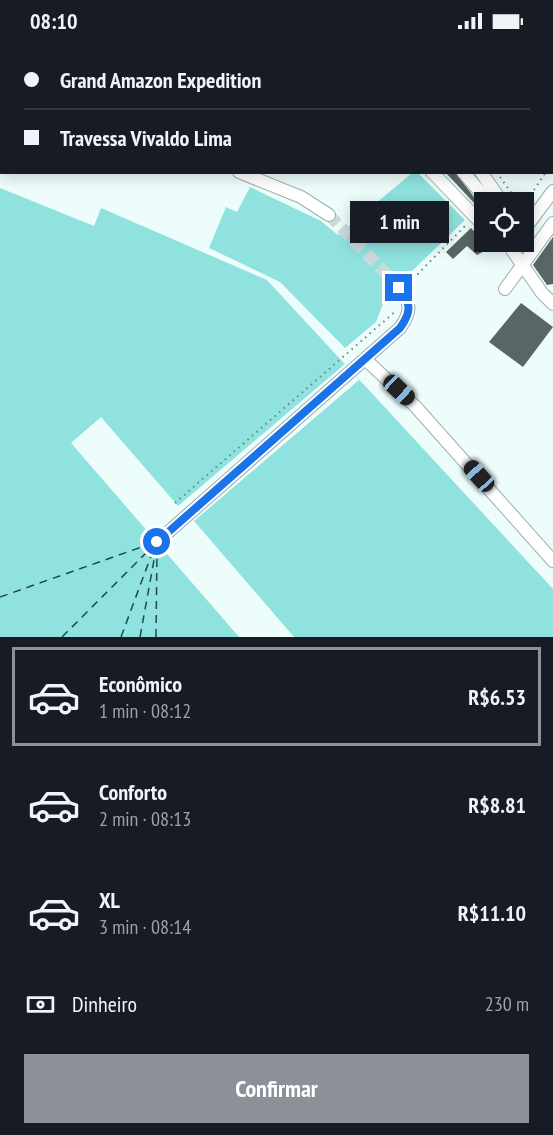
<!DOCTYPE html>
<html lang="pt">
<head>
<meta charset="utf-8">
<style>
	body { margin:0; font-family:"PT Sans Narrow",sans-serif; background:#242831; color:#f1f3f6; height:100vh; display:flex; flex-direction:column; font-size:22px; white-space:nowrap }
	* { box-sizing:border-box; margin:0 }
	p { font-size:20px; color:#9ea1a6 }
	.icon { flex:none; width:33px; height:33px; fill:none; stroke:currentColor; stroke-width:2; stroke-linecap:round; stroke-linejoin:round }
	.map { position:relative; height:595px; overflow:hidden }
	.sheet { display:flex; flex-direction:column; background:#171b24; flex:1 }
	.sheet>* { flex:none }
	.banner { position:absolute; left:0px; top:0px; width:554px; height:132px; box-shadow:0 3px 15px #0003; display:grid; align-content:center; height:132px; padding:0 24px; background:#171b24 }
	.controls { position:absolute; left:474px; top:150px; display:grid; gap:12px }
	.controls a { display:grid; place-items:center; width:60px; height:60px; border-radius:0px; background:#171b24; box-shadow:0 3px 15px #0003; font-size:30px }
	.end { position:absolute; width:27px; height:27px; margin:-14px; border:8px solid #1a73e8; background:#fff; box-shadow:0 0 0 3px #fff }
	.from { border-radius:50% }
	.bubble { position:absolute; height:42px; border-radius:0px; background:#171b24; box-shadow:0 3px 15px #0003; font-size:20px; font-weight:700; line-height:42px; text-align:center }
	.car { position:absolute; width:18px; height:36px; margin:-18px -9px; border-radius:8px; box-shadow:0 0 4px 2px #0007; background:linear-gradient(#222 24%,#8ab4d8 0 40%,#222 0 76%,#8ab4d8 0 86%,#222 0) }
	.banner b { display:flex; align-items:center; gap:21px; height:57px; font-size:22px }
	.banner b+b { border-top:2px solid #363941 }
	.banner i { width:15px; height:15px; background:#f1f3f6 }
	ul { padding:10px 0 0; list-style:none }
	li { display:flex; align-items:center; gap:18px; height:99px; margin:0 12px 9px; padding:0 12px; border:3px solid transparent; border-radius:0px }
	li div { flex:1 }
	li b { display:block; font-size:22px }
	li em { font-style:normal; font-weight:700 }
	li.active { border-color:#8c9099 }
	li>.icon { width:54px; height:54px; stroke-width:1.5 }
	.pay { display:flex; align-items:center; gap:15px; height:66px; padding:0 24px; font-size:22px }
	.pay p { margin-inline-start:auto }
	.action { display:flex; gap:12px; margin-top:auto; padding:12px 24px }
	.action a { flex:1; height:69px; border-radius:0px; background:#8c9099; color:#fff; font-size:24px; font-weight:700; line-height:69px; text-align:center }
	.status { display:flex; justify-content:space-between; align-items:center; height:42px; padding:0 30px; background:#171b24; direction:ltr }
	.status svg { height:16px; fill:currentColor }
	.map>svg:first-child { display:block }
	.water { fill:#8fe2de }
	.pier { fill:#edfdfc }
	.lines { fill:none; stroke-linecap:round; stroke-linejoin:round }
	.ferry { stroke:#224947; stroke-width:1.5; stroke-dasharray:8 6; stroke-linecap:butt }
	.building { fill:#596665 }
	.minor-tunnel { stroke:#ccdbda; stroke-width:12; stroke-dasharray:12 6; stroke-linecap:butt }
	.minor-casing { stroke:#9eadac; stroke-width:14 }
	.path { stroke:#768080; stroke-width:2; stroke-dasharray:1.5 4.5; stroke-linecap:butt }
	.minor { stroke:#fff; stroke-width:12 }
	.route { stroke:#1a73e8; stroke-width:8 }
</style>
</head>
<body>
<div class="status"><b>08:10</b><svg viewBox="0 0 49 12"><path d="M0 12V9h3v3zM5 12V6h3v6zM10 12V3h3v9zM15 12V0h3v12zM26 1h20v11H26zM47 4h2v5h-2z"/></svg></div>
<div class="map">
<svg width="553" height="595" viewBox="0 0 553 595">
	<rect width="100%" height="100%" fill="#edfdfc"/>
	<!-- water -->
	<path class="water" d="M412 131H418L465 178 386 254 376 280 345 306 280 240 209 206 226 165 237 170 250 145 321 179 338 193Z
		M0 146 94 184 101 166 267 238 553 547V595H0Z"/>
	<!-- pier -->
	<path class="pier" d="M345 322 359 338 194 479 294 595H239L71 401 101 375 178 464Z"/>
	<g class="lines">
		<!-- ferry -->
		<path class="ferry" d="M0 555 153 501
			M62 595 152 505
			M121 595 154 506
			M140 595 156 507
			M156 595 157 507"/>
	</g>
	<!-- building -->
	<path class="building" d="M445 130H455L477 159 475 162Z
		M471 186 490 206 477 213 467 204 453 217 446 210Z
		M553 195V242L547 243 533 223Z
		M521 261 553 285 523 325 489 300Z"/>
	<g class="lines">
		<!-- minor-tunnel -->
		<path class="minor-tunnel" d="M329 173 399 245"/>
		<!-- minor casing -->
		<g class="minor-casing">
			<path id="minor" d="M116 0 121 2
				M248 0 255 2
				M408 0V2
				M368 2V0
				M390 2V0
				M0 4H2
				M239 130 301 155 329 173
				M432 130 484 184
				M463 130 489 160
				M481 130 502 160
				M524 188 553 149
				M504 200 510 205 542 251 553 262
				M505 247 553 181
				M365 317 415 364 553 519
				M157 500 400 286C412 269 411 262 399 245"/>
		</g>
		<!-- path -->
		<path class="path" d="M552 122 553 121
			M500 135 518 160
			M524 163 546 130
			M409 241 466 183
			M175 461 397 268"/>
		<!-- minor -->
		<use href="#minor" class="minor"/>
	</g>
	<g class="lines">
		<!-- route -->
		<path class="route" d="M157 500 400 286C412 269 411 262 399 246"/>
	</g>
</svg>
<div class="controls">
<a><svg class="icon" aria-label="locate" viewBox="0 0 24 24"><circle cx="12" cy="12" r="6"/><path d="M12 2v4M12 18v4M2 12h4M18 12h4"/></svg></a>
</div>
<i class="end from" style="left:157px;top:500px"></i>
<i class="end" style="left:399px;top:246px"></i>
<div class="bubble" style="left:350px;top:159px;width:99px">1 min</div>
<i class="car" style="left:399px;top:348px;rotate:133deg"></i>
<i class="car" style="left:479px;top:434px;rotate:318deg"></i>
<div class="banner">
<b><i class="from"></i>Grand Amazon Expedition</b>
<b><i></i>Travessa Vivaldo Lima</b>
</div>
</div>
<section class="sheet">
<ul>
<li class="active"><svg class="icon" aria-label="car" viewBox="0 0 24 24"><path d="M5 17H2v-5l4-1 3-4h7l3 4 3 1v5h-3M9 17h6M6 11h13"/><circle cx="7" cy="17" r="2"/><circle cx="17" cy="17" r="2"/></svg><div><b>Econômico</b><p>1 min · 08:12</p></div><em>R$6.53</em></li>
<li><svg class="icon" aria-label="car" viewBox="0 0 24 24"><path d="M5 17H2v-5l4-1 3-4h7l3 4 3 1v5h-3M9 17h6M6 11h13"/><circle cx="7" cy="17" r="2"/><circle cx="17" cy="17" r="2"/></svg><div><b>Conforto</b><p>2 min · 08:13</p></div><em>R$8.81</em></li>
<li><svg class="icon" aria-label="car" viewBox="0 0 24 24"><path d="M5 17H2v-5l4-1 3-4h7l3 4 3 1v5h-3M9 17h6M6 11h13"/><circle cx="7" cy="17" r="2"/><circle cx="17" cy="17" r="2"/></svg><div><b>XL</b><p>3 min · 08:14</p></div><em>R$11.10</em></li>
</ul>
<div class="pay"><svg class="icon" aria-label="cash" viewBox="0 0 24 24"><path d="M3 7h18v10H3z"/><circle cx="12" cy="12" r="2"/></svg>Dinheiro<p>230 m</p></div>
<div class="action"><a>Confirmar</a></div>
</section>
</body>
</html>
